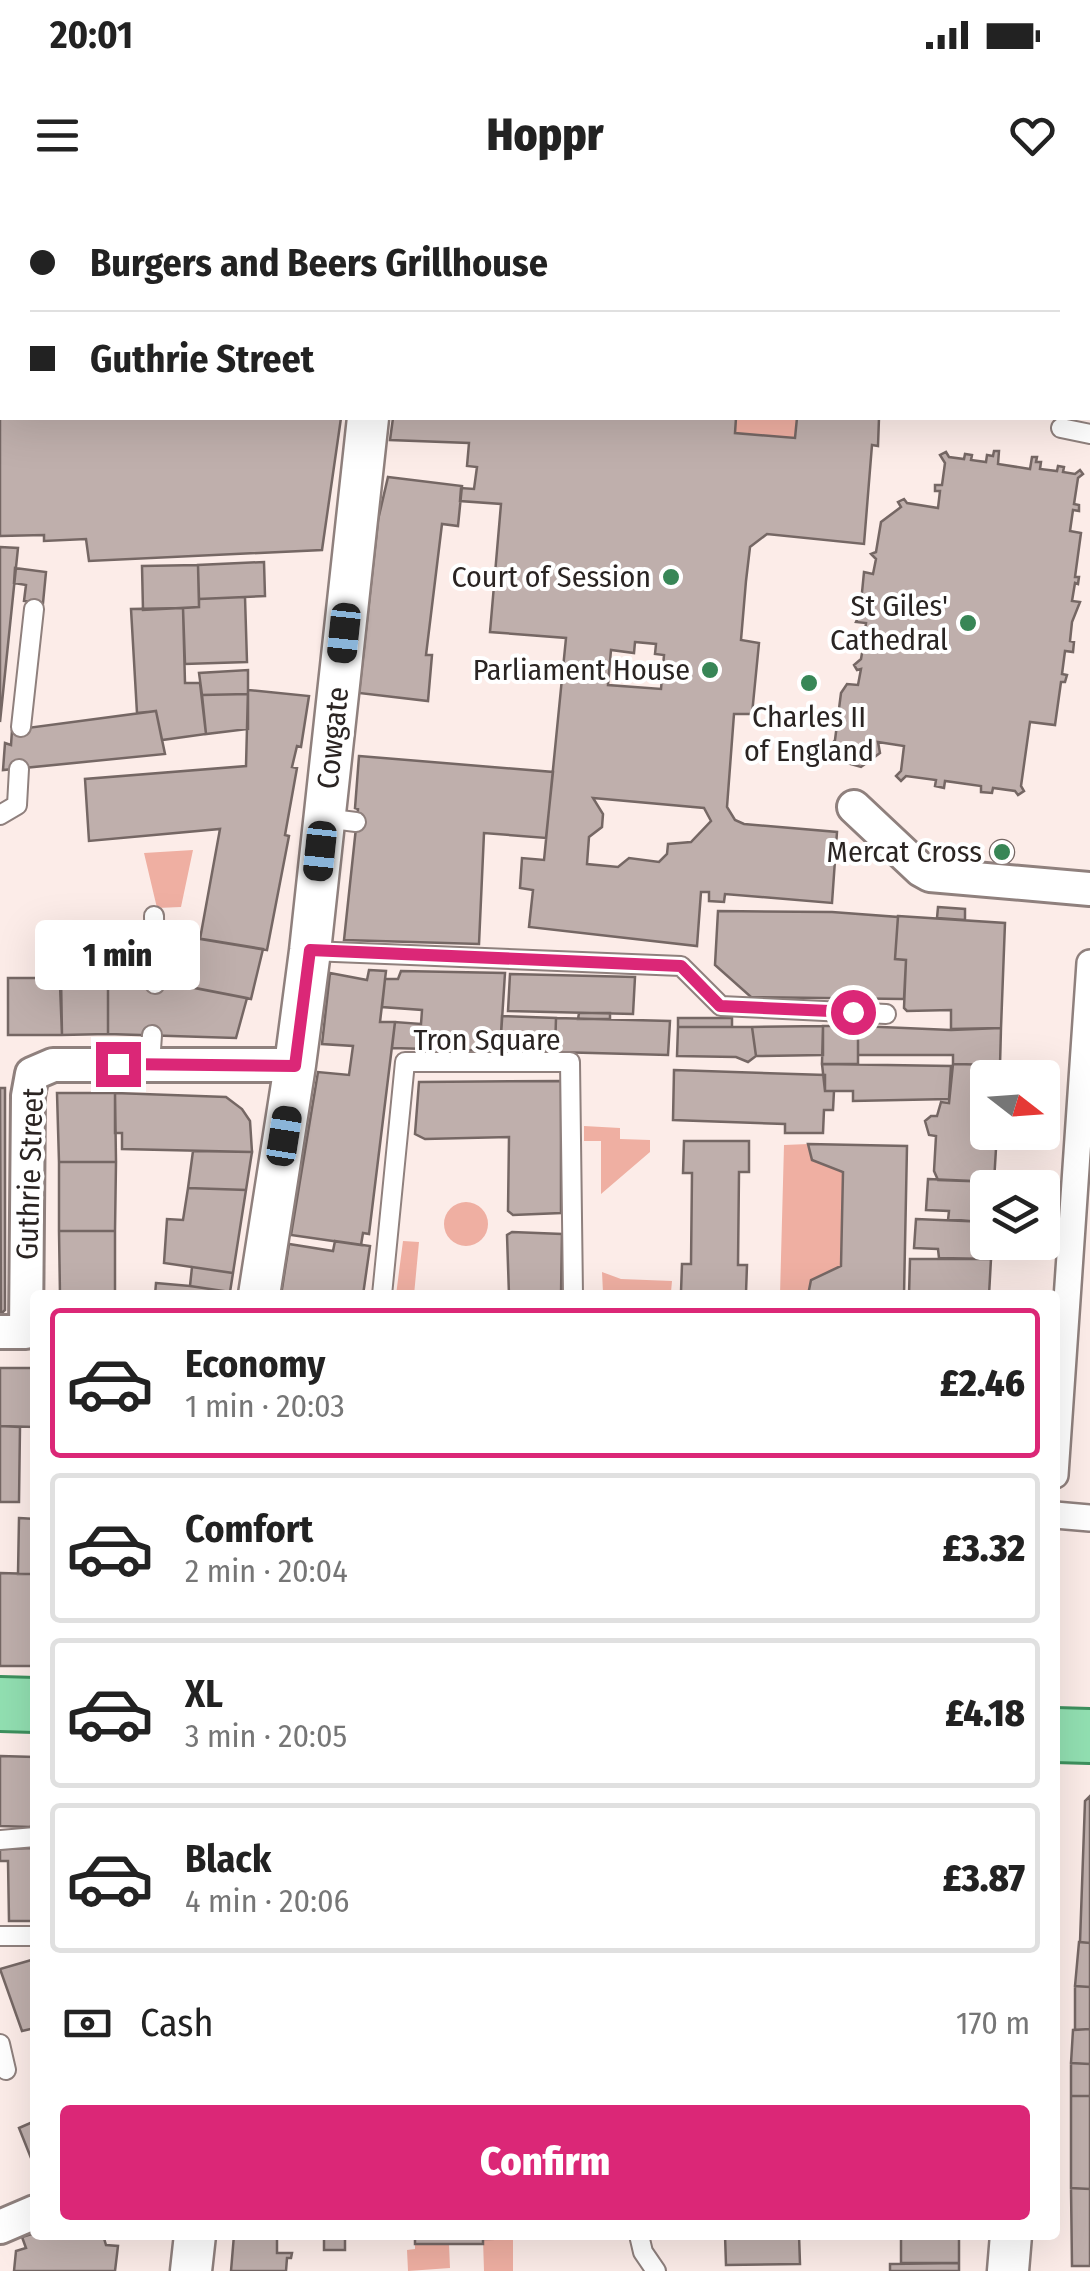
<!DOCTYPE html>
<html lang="en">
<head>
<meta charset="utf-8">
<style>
	body { margin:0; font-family:"Fira Sans Condensed",sans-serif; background:#f6f6f6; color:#222; height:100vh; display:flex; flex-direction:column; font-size:38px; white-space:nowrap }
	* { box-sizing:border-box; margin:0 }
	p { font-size:32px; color:#767676 }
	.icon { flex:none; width:55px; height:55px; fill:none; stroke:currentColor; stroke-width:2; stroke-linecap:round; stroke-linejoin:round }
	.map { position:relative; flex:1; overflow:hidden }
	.panel { position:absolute; left:30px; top:1090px; width:1030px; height:950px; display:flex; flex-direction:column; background:#fff; border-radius:10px; box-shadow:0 10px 40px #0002 }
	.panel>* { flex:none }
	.hud { position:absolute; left:0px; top:0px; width:1090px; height:220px; box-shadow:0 10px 40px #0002; display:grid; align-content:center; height:220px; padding:0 30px; background:#fff }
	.needle { width:65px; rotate:107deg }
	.fabs { position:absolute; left:970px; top:860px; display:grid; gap:20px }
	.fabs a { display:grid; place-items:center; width:90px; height:90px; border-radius:10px; background:#fff; box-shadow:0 10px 40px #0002; font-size:50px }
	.end { position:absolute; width:45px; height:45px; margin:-22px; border:12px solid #db2777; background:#fff; box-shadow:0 0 0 5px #fff }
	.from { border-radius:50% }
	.bubble { position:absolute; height:70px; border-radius:10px; background:#fff; box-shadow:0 10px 40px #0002; font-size:32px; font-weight:800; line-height:70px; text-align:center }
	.car { position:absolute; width:30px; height:60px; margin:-30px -15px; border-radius:12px; box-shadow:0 0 8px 2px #0007; background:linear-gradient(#222 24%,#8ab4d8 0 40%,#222 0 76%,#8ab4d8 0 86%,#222 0) }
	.hud b { display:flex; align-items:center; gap:35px; height:95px; font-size:38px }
	.hud b+b { border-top:2px solid #e0e0e0 }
	.hud i { width:25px; height:25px; background:#222 }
	ul { padding:18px 0 0; list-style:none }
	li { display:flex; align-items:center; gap:30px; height:150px; margin:0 20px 15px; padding:0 10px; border:5px solid #e0e0e0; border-radius:10px }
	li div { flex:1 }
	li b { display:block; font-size:38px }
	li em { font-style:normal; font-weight:800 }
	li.on { border-color:#db2777 }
	li>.icon { width:90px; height:90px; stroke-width:1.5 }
	.pay { display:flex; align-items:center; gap:25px; height:110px; padding:0 30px; font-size:38px }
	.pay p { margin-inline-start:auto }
	.cta { display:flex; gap:20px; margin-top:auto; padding:20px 30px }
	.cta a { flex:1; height:115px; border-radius:10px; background:#db2777; color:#fff; font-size:40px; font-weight:800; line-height:115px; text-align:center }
	.status { display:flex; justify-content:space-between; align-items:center; height:70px; padding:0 50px; background:#fff; direction:ltr }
	.status svg { height:28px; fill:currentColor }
	header { display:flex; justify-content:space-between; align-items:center; height:130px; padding:0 30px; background:#fff; font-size:45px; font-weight:800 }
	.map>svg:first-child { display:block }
	.green { fill:#efafa2 }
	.building { fill:#bfafac; stroke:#756764; stroke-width:2.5; fill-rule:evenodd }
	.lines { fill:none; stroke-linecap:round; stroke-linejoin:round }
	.service-casing { stroke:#8f807d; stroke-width:22 }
	.pedestrian-casing { stroke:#8f807d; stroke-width:30 }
	.minor-casing { stroke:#8f807d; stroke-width:38 }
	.tertiary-casing { stroke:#8f807d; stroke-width:45 }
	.primary-casing { stroke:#3e915e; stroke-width:58 }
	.service { stroke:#fff; stroke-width:18 }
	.pedestrian { stroke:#fff; stroke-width:25 }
	.minor { stroke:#fff; stroke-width:32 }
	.tertiary { stroke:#fff; stroke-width:40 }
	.primary { stroke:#92e0b2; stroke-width:52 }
	.route { stroke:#db2777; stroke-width:12 }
	.poi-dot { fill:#388656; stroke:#fff; stroke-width:4 }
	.labels { text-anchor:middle; stroke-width:8; stroke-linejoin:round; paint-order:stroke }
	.poi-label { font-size:30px; fill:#2a2422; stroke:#fff; text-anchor:end }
	.street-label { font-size:30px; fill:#2a2422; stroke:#fff }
</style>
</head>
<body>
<div class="status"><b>20:01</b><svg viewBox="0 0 49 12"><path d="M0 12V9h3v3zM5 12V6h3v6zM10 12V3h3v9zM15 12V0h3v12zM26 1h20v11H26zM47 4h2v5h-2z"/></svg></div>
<header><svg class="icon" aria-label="menu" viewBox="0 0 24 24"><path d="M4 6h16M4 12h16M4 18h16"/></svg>Hoppr<svg class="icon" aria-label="heart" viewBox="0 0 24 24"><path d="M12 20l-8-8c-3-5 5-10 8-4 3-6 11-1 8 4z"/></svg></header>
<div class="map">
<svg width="1090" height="2071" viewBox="0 0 1090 2071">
	<rect width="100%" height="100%" fill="#fcece8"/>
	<!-- green -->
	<path class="green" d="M736 218H797L795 238 735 233Z
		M193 650 181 707 157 708 144 653Z
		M584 926 620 928V939L650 940V952L601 994V941H584Z
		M808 944 812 960 843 972 841 1066 812 1080 808 1095H780L784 945Z
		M444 1024a22 22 0 1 1 44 0a22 22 0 1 1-44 0Z
		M403 1041 419 1042 414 1095H396Z
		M602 1072 621 1079 672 1081 671 1092 603 1093Z
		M513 2038V2071H484L483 2039Z
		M415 2044H449L450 2068 408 2071 407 2050 415 2049Z"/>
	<!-- building -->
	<path class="building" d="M0 0 58 2H2L0 87Z
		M128 0H199L200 2H128Z
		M222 0H359V2H222Z
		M415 0H747V2H415Z
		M874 0H1059L874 2Z
		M0 111H2V218H341L322 350 89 361 86 339 44 341V335L0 336Z
		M393 218H736L735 233 795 238 797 218H879L878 246 872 245 864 344 767 334 750 347 746 381 741 440 759 443 752 514H734L727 607 735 620 744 624 837 632 832 703 725 694 724 702 709 701V692H701L697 746 529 727 533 690 520 688 522 658 544 660 566 438 490 432 501 304 460 301 461 288 474 289 477 267 467 266 469 243 390 240ZM635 442 656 444 655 454 664 455 661 489 608 485 611 450 634 453ZM593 598 704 608 711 621 691 642 668 644 667 654 659 662 629 658 618 667 587 664 589 637 602 627 603 614Z
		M994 251H999L998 264 1030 269 1032 257H1037L1036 262H1041L1040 269 1057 271 1058 266 1064 267 1063 272 1075 274 1080 270 1083 274 1078 278 1074 304 1079 305V311L1073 310 1070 331 1081 333 1075 377H1079L1078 384 1075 383 1072 401 1080 402 1072 422 1070 441 1074 442 1073 452 1065 451 1062 474 1067 475 1065 482H1061L1055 525 1030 522 1021 586 1024 591 1018 595 1015 591 993 588 992 593 981 592V586L945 581 944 588 935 586 936 580 906 576 901 581 896 576 901 571 904 546 878 542 880 553 861 567 843 562 831 545 835 540 841 493 847 484 858 485 861 469 857 470 854 465 861 459 863 447 858 449 855 445 864 440 866 423 856 422 860 413 864 372 873 374 876 359 871 354 876 352 881 322 901 307 898 302 904 299 907 303 938 308 940 291H935V285H942L945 263 940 255 946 252 949 257 964 259 965 254 972 255 971 260 986 262 987 255 993 256Z
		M388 277 462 286 458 326 442 324 426 455H432L428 501 359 493 378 320Z
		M0 347 18 348 0 522Z
		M264 362 265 396 199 399 198 365Z
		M198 365 199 407 143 410 142 366Z
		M15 368 46 372 43 403 24 401 26 385 14 383Z
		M245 397 247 462 185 464 183 408 199 407V399Z
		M183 408 185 483H200L206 534 162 540 156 511 137 513 131 409Z
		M248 470V494L202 495 199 473Z
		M248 490 309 496 301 547 297 546 292 567 297 568 285 635 289 636 267 750 200 739 220 629 89 641 85 579 246 566Z
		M248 494V529L206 534 202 495Z
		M156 511 165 554 3 570 5 543 11 545 12 530Z
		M359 556 553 572 546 638 484 633 479 744 344 740 358 609 355 608Z
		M990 652a12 12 0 1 1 24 0a12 12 0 1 1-24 0Z
		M938 707 965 709V720L937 718Z
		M718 711 832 712 898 717 895 759 906 760 904 799 751 797 715 765Z
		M898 716 1005 723 1001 828 951 829V810L907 811 904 808 906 760 895 759Z
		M196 738 263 749 251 799 184 786Z
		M108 759V834L62 835 59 760Z
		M369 770 386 771 380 822H395L369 1034 363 1033 361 1045 291 1035 318 872 349 875 353 846 322 844 330 773 367 780Z
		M401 771 505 773 500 851 392 848 395 822 421 824 422 810 382 807 385 779H398Z
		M510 774 635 777 633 814 508 811Z
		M8 778H61L62 835H8Z
		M108 781 171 785 177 782 180 785 247 798 236 838 108 834Z
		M579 813H610V819H578Z
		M502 816 556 818 555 852 500 851Z
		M556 818 670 821 668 855 555 852Z
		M678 818H732V827H678Z
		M823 826H858V864H822Z
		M823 826V855L756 856 752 827Z
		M858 826 951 830 1001 828 1000 865 953 864V855H858Z
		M678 827H752L756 856 748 862 736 857 677 856Z
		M822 864 951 866 949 899 853 901V891H825Z
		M953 864 1000 865 999 878H988V932H997L994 982 938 980 934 971 936 936 929 935 925 921 931 916H937L941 902 949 903Z
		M674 870 825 875V891H834L833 910H824L823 933H785V924L673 920Z
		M561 881V1013L513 1015 508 1011 509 937 425 939 415 934 419 882Z
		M0 888H5V1110L1 1114Z
		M57 893H115L116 962H59Z
		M115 893 226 897 242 909 250 921 252 952 122 949V933H115Z
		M684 941H749V972H739L738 1065H747L746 1093 681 1092 682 1064H691L692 973H683Z
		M808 944 907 946 904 1095H808L811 1080 841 1066 843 972 812 960Z
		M193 951 252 952 246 990 188 988Z
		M59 962H116L115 1031H59Z
		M928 979 994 982V988H988V1022L948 1020 949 1011 926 1010Z
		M188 988 246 990 233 1073 164 1063 167 1019 183 1020Z
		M916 1019 988 1022 991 1059 939 1058 938 1049 914 1048Z
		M59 1031H115V1095H60Z
		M512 1032 562 1034 561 1095H509L507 1035Z
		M335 1041 370 1046 363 1095H281L289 1044 333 1051Z
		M910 1059H991L989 1095H909Z
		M192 1067 233 1073 230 1092 190 1086Z
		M156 1083 190 1086 230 1092 229 1095H155Z
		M0 1168H35V1227L0 1226Z
		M0 1226 20 1227 19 1302H0Z
		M19 1318 35 1319V1374H18Z
		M0 1373 35 1374V1466H0Z
		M0 1556 35 1557V1621L30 1627 0 1626Z
		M1090 1596V1743L1080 1742 1085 1601Z
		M35 1648V1721H9L8 1661H0V1649Z
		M1079 1742 1090 1743V1787L1075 1786Z
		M35 1759V1828L22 1831 0 1769Z
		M1075 1786 1090 1787V1829L1075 1830Z
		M1090 1829V1864L1071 1863 1073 1830Z
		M1071 1863 1090 1864V1896H1071Z
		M1071 1896H1090V1989L1071 1988Z
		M35 1921V1968L19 1928Z
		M1071 1988 1090 1989V2066H1072Z
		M35 2033 103 2035 106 2045 118 2046 115 2071H14L16 2051 26 2048 22 2037Z
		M234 2035H277V2053H292L291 2058H287L286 2071H231Z
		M277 2035H345V2050H324V2035Z
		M415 2035H483V2044H415Z
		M483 2035H554V2038L483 2039Z
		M799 2035 800 2064 726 2065 725 2035Z
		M901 2035H959V2063H901Z
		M959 2063V2071H890V2064Z"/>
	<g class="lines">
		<!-- service casing -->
		<g class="service-casing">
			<path id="service" d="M1088 117 1090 116
				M1061 228 1090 234
				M21 527 34 409
				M0 615 17 605 19 569
				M324 618 356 622
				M154 716 155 784
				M310 751 681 766 721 806 886 814
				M150 864 152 835
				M382 1095 405 862H570L573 1095
				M0 1640 35 1637
				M0 1736H35
				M0 1844 6 1870
				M639 2035 643 2052 656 2071"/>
		</g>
		<!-- pedestrian casing -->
		<g class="pedestrian-casing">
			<path id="pedestrian" d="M1055 1275 1090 763
				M1055 1315 1090 1318"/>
		</g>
		<!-- minor casing -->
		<g class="minor-casing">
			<path id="minor" d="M91 0V2
				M854 607 921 670 930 675 1090 689
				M0 1132H26L28 896 32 874 53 865H295
				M0 2027 35 2012"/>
		</g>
		<!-- tertiary casing -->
		<g class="tertiary-casing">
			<path id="tertiary" d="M388 0V2
				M259 1095 295 865 310 751 368 218
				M191 2071 195 2035
				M1008 2071 1011 2035"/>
		</g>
		<!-- primary casing -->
		<g class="primary-casing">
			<path id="primary" d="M0 1504 35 1505
				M1055 1535 1090 1536"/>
		</g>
		<!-- service -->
		<use href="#service" class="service"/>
		<!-- pedestrian -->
		<use href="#pedestrian" class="pedestrian"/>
		<!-- minor -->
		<use href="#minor" class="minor"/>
		<!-- tertiary -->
		<use href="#tertiary" class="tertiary"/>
		<!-- primary -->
		<use href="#primary" class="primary"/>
	</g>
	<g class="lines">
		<!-- route -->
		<path class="route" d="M118 864 295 866 310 750 681 766 720 806 853 812"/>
	</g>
	<!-- markers -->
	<g class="poi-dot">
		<circle cx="671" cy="377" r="10"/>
		<circle cx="968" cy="423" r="10"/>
		<circle cx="710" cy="470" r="10"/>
		<circle cx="809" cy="483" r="10"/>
		<circle cx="1002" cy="652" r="10"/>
	</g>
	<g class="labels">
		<!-- poi labels -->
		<g class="poi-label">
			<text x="651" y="387">Court of Session</text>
			<text x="948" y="416">St Giles'<tspan x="948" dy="34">Cathedral</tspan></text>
			<text x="690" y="480">Parliament House</text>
			<text x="809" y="527" text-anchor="middle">Charles II<tspan x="809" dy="34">of England</tspan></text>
			<text x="982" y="662">Mercat Cross</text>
		</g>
		<!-- street labels -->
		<g class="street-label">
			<text transform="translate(333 538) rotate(-84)" y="10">Cowgate</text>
			<text x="487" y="850">Tron Square</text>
			<text transform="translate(30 974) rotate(-88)" y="10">Guthrie Street</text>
		</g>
	</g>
</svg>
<div class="fabs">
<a><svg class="needle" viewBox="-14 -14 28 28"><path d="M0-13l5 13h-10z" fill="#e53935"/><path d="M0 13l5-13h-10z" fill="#767676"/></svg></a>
<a><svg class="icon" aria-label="layers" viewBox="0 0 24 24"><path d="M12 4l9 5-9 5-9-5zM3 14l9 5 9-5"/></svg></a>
</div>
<i class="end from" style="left:853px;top:812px"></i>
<i class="end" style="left:118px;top:864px"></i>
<div class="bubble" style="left:35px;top:720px;width:165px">1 min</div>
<i class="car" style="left:344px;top:433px;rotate:186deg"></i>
<i class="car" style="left:320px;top:651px;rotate:186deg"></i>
<i class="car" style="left:284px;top:936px;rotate:9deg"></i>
<div class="hud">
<b><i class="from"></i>Burgers and Beers Grillhouse</b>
<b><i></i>Guthrie Street</b>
</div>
<section class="panel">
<ul>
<li class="on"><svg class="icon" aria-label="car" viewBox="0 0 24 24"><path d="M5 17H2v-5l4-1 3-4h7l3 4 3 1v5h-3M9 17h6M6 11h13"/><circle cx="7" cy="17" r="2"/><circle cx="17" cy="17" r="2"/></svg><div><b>Economy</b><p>1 min · 20:03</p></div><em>£2.46</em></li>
<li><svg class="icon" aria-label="car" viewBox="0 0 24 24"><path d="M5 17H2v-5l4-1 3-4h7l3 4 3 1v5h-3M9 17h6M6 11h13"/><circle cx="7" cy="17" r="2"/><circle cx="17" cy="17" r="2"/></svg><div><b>Comfort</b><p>2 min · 20:04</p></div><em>£3.32</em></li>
<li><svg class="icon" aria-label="car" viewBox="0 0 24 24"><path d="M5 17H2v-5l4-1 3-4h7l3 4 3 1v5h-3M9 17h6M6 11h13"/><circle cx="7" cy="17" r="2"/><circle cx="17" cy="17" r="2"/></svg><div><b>XL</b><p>3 min · 20:05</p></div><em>£4.18</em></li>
<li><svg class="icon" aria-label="car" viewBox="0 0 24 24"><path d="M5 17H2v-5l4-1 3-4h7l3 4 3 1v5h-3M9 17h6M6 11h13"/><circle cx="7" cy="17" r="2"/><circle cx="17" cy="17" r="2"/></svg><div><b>Black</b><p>4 min · 20:06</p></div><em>£3.87</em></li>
</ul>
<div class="pay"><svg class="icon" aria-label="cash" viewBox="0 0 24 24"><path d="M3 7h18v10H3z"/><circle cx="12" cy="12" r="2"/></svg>Cash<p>170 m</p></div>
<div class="cta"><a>Confirm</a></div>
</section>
</div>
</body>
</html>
